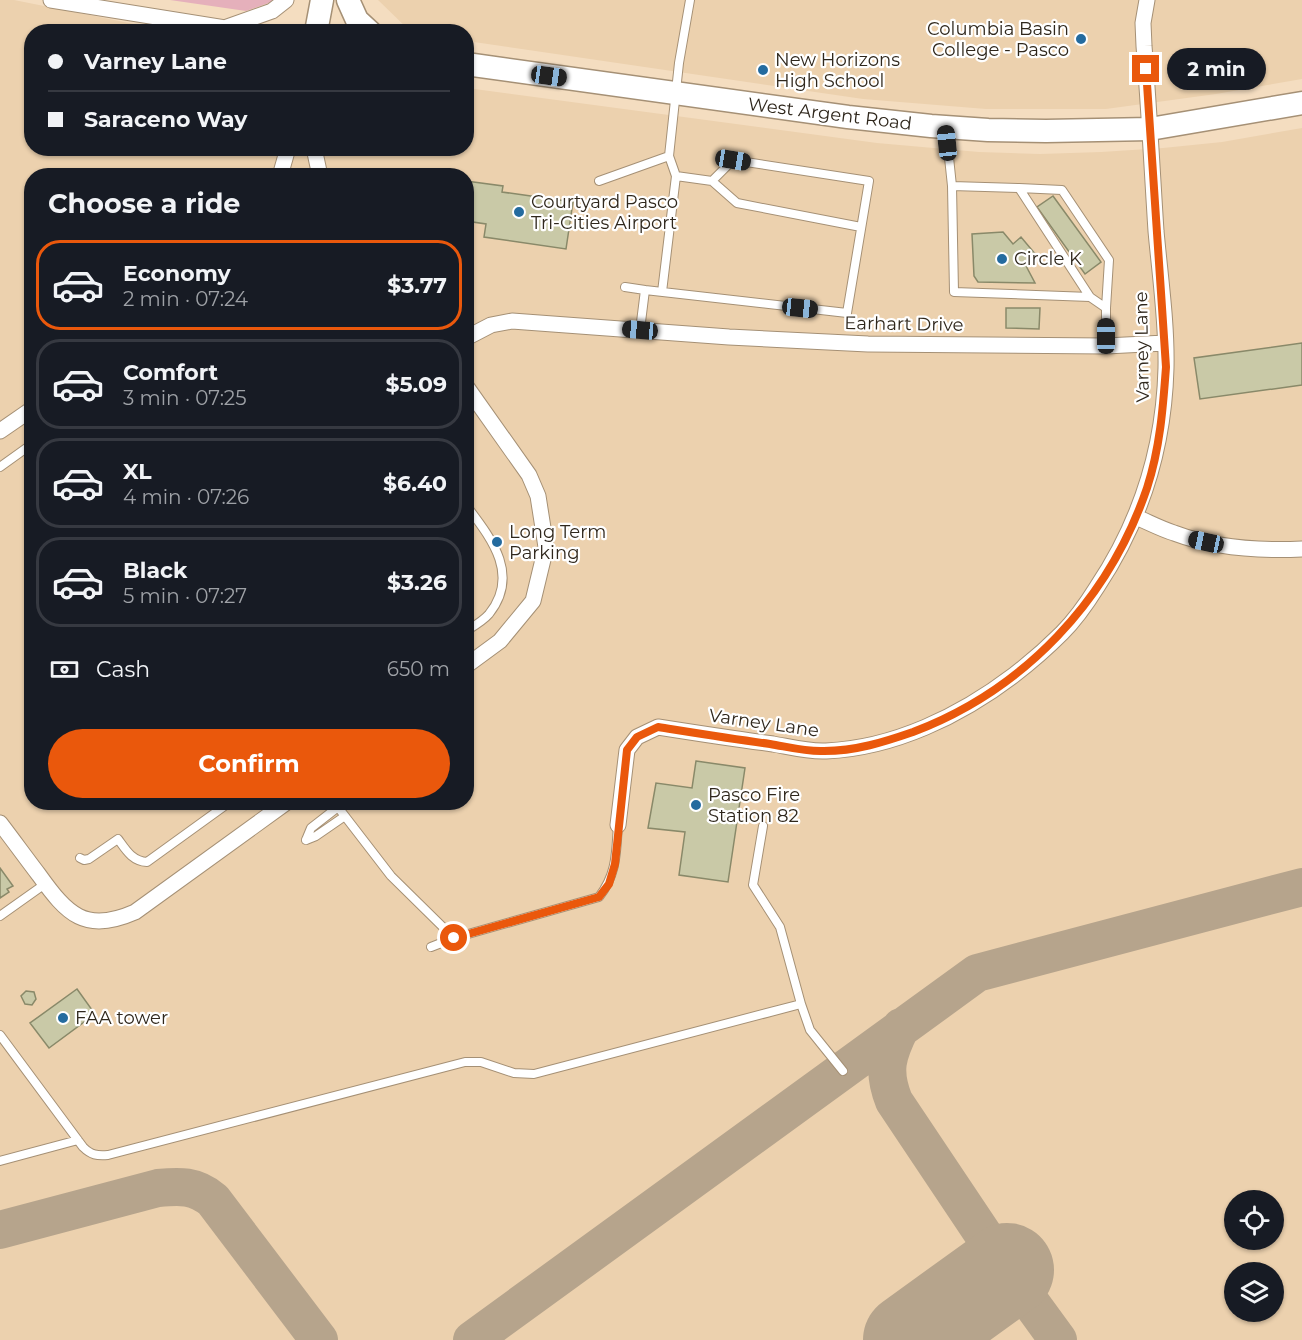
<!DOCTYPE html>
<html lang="en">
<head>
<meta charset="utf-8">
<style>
	body { margin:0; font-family:Montserrat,sans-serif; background:#20242c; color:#f1f3f6; height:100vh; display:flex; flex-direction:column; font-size:22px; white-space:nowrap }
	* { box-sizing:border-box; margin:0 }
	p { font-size:20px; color:#9ea1a6 }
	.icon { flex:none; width:33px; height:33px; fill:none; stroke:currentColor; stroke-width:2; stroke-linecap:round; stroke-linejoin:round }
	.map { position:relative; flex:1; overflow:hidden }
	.panel { position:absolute; left:24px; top:168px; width:450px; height:642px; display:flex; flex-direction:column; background:#171b24; border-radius:24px; box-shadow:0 2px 4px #0004 }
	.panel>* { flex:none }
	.banner { position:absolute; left:24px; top:24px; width:450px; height:132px; border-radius:24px; box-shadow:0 2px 4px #0004; display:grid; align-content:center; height:132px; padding:0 24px; background:#171b24 }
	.tools { position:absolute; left:1224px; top:1190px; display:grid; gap:12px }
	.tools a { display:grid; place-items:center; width:60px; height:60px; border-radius:50%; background:#171b24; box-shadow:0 2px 4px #0004; font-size:30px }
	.end { position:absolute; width:27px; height:27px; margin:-14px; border:8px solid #ea580c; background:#fff; box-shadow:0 0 0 3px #fff }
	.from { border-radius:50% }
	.bubble { position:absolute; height:42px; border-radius:21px; background:#171b24; box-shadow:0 2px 4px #0004; font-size:20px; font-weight:700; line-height:42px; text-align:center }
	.car { position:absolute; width:18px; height:36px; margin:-18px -9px; border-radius:8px; box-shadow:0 0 4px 2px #0007; background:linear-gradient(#222 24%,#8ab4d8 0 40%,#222 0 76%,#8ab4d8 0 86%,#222 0) }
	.banner b { display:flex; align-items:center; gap:21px; height:57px; font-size:22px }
	.banner b+b { border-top:2px solid #363941 }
	.banner i { width:15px; height:15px; background:#f1f3f6 }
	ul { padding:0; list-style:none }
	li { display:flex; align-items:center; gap:18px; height:90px; margin:0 12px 9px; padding:0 12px; border:3px solid #363941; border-radius:24px }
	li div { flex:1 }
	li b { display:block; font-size:22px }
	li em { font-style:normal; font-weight:700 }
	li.current { border-color:#ea580c }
	li>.icon { width:54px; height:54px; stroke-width:1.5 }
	h2 { padding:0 24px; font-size:27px; line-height:72px }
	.pay { display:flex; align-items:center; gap:15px; height:66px; padding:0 24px; font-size:22px }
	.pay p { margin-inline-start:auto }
	.action { display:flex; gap:12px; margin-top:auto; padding:12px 24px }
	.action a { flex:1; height:69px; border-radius:36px; background:#ea580c; color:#fff; font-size:24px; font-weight:700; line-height:69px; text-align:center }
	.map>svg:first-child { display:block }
	.built { fill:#ecd1ae; fill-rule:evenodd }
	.green { fill:#e5b0bb }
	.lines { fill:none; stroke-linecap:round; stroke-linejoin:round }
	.taxiway { stroke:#b6a48c; stroke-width:38 }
	.runway { stroke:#b6a48c; stroke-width:94 }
	.building { fill:#c9c9a7; stroke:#898969; stroke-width:1.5 }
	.lane-casing { stroke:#a59075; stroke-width:10 }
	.street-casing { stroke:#a59075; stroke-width:17 }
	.secondary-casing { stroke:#a59075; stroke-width:25 }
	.lane { stroke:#fff; stroke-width:8 }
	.street { stroke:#fff; stroke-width:15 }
	.secondary { stroke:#fff; stroke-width:22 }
	.route { stroke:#ea580c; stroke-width:8 }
	.poi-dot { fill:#246b9f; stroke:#fff; stroke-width:2 }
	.labels { text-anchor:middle; stroke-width:4.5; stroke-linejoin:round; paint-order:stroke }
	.poi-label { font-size:18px; fill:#2f271c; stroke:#fff; text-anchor:start }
	.street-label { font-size:18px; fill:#2f271c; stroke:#fff }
</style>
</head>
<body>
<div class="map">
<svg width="1302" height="1340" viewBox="0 0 1302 1340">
	<rect width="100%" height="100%" fill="#f4ddc0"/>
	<!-- built -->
	<path class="built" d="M0 0H14L169 31 32 32V148H466L467 88 877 143 979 152 1040 154 1101 152 1163 148 1222 142 1302 128V1340H0ZM32 176H466V802H32ZM1234 1200H1274V1239H1234ZM1234 1272H1274V1311H1234Z
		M378 0H1302V79L1216 94 1106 109H986L863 99 467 41 466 32 410 31Z"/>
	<!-- green -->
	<path class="green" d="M170 0H277L246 11Z"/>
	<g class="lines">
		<!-- taxiway -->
		<path class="taxiway" d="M901 1027C887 1055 882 1071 894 1101L1007 1270 1058 1340
			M0 1230 158 1188C180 1186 195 1185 213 1200L319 1340
			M472 1340 977 973 1302 887"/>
		<!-- runway -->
		<path class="runway" d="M910 1340 1007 1270"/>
	</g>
	<!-- building -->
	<path class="building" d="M466 181 503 186 502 192 573 202 566 249 484 237 486 224 466 221Z
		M1053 196 1101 262 1085 274 1037 207Z
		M1003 232 1013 244 1021 237 1036 255 1025 264 1035 283 978 282 974 276 972 234Z
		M1006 308H1040L1039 329 1006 328Z
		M1302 343V385L1200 399 1194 358Z
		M696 761 745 768 728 882 679 875 685 832 648 828 656 783 692 788Z
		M0 868 13 886 7 889 9 892 0 898Z
		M77 989 95 1014 49 1048 30 1023Z
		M26 991 34 992 36 999 32 1005 25 1004 21 996Z"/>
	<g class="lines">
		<!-- lane casing -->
		<g class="lane-casing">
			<path id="lane" d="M946 129 952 186 1019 188 1090 297 1106 308V346
				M676 176 669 156 679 63 690 0
				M599 181 669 156
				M712 181 737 203 861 227
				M952 186 954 292 1090 297
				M1019 188 1062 190 1109 260 1106 308
				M625 287 645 290 640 330
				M645 290 847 313 869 181 733 160 712 181 676 176 662 292
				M0 467 32 444
				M466 505C490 537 521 574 489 614 483 621 474 626 466 631
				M334 802 391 876 454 938
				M306 840 311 828 338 807
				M306 840 316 836 345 816
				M80 858 84 860 89 859 118 839C126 850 132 861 147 862L230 802
				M0 916 45 884
				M431 947 454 938 599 897C617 874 616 853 618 825
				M801 1004 810 1030 843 1071
				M0 1035 83 1147C91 1155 97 1156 108 1155L465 1062H481L514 1073 534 1074 801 1004 780 927 753 885 763 826
				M0 1161 78 1140"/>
		</g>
		<!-- street casing -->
		<g class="street-casing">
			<path id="street" d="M51 0 250 32
				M227 27 272 11 286 0
				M314 148 320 176
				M280 176 288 148
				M466 338 491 325 512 321 729 337 868 344 1106 346 1165 343
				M466 386 529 475 538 496 546 547 533 601 500 641 466 666
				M0 431 32 409
				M1136 517C1148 522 1161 529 1174 533 1214 548 1259 551 1302 549
				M0 823C13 840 26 858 39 875 67 914 85 934 135 912L287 802
				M618 825 627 750 637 737 658 727C696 733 735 739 773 744 790 747 809 752 826 751 894 748 960 716 1014 675 1031 662 1047 648 1062 633 1075 620 1087 603 1097 587 1141 521 1164 447 1166 368 1167 323 1160 276 1156 231 1152 169 1149 108 1144 46L1143 23 1147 0"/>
		</g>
		<!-- secondary casing -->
		<g class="secondary-casing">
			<path id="secondary" d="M348 0 357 20 370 32
				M316 32 322 0
				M466 64 848 117 931 126 988 130 1046 131 1150 129 1302 103"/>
		</g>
		<!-- lane -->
		<use href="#lane" class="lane"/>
		<!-- street -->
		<use href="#street" class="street"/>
		<!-- secondary -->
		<use href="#secondary" class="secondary"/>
	</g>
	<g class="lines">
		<!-- route -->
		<path class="route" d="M454 938 599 897 609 884 615 864 627 750 637 737 658 727C696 733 733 739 770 744 788 747 807 752 824 751 856 751 884 742 913 732 1024 690 1109 600 1147 488 1160 448 1163 408 1166 367L1146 69"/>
	</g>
	<!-- markers -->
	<g class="poi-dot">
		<circle cx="1081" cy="39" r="6"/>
		<circle cx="763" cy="70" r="6"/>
		<circle cx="519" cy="212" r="6"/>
		<circle cx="1002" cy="259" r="6"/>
		<circle cx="497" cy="542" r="6"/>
		<circle cx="696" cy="805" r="6"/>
		<circle cx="63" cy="1018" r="6"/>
	</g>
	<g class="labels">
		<!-- poi labels -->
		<g class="poi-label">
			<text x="1069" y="35" text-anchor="end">Columbia Basin<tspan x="1069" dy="21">College - Pasco</tspan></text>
			<text x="775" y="66">New Horizons<tspan x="775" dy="21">High School</tspan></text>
			<text x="531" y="208">Courtyard Pasco<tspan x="531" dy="21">Tri-Cities Airport</tspan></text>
			<text x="1014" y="265">Circle K</text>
			<text x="509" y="538">Long Term<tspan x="509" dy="21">Parking</tspan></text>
			<text x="708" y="801">Pasco Fire<tspan x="708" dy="21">Station 82</tspan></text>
			<text x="75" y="1024">FAA tower</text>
		</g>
		<!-- street labels -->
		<g class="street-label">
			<text transform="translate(830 114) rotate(7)" y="6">West Argent Road</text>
			<text transform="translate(904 324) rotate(1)" y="6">Earhart Drive</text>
			<text transform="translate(1142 347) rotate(-91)" y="6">Varney Lane</text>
			<text transform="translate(764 723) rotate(8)" y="6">Varney Lane</text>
		</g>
	</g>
</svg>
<div class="tools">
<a><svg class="icon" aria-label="locate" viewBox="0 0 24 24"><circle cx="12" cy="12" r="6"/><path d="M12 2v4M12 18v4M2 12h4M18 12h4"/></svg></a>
<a><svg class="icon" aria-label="layers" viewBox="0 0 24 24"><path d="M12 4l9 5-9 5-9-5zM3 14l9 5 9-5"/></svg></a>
</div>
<i class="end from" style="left:454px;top:938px"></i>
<i class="end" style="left:1146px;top:69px"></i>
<div class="bubble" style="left:1167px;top:48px;width:99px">2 min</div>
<i class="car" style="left:549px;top:76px;rotate:98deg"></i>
<i class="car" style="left:947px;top:143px;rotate:354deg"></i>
<i class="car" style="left:733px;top:160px;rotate:99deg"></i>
<i class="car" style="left:800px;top:308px;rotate:96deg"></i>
<i class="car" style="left:640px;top:330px;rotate:275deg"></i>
<i class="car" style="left:1106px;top:336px;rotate:0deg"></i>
<i class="car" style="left:1206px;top:542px;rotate:282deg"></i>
<div class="banner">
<b><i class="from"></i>Varney Lane</b>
<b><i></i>Saraceno Way</b>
</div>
<section class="panel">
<h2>Choose a ride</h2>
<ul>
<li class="current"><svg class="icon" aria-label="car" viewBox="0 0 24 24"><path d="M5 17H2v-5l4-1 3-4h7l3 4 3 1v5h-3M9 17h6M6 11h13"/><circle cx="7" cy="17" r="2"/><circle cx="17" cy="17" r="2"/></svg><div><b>Economy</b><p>2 min · 07:24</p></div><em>$3.77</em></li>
<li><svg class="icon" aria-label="car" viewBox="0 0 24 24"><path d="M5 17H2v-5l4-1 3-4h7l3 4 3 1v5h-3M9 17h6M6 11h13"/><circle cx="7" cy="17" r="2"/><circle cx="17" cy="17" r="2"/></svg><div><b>Comfort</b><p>3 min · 07:25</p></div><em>$5.09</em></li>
<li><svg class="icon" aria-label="car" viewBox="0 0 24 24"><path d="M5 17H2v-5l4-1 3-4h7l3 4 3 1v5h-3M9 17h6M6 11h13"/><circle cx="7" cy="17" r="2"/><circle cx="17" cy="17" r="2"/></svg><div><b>XL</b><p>4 min · 07:26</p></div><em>$6.40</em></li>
<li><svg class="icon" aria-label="car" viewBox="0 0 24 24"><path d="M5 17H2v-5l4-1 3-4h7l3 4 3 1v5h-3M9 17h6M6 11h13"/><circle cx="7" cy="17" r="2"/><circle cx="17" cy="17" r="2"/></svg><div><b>Black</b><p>5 min · 07:27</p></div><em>$3.26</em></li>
</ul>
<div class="pay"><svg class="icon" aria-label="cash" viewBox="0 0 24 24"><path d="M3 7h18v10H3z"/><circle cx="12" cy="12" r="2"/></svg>Cash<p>650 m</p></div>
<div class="action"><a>Confirm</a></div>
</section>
</div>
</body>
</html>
